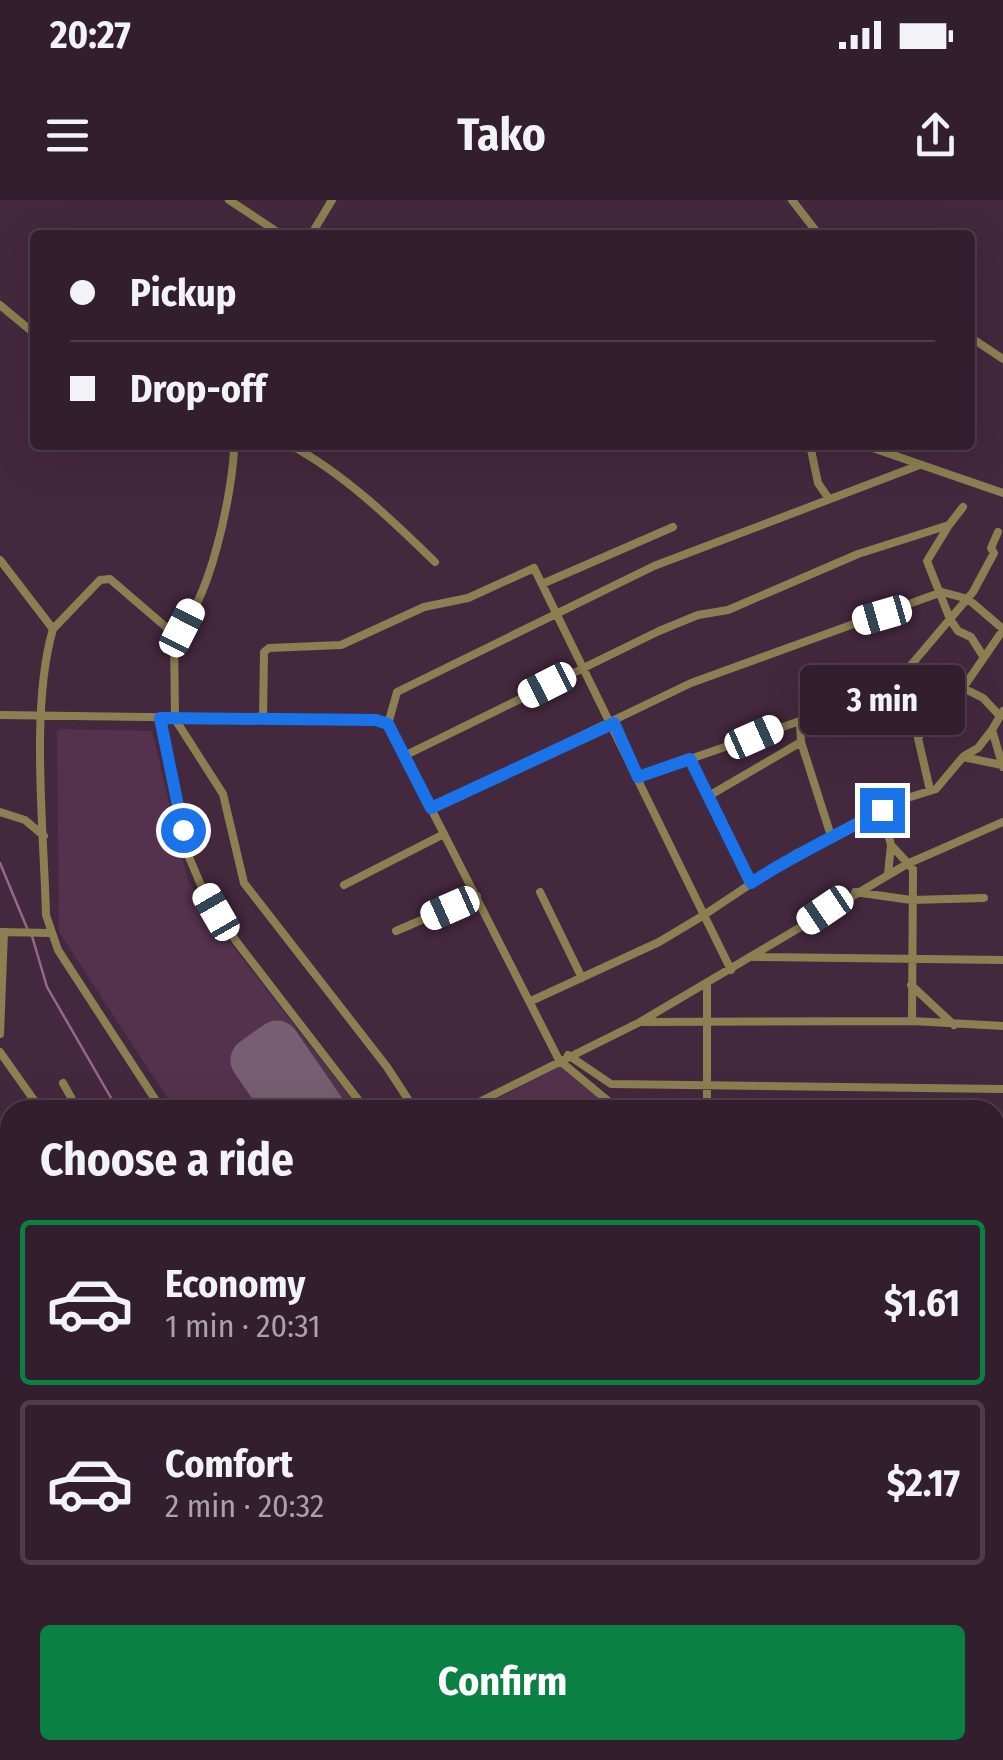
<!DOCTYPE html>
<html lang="en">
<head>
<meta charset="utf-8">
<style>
	body { margin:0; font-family:"Fira Sans Condensed",sans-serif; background:#3e2b3a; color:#f1f3f6; height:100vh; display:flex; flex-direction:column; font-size:38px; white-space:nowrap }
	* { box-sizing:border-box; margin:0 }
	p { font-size:32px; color:#a9a2aa }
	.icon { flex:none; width:55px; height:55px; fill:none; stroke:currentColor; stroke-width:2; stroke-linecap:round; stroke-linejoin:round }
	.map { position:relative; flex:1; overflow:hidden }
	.panel { position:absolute; left:0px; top:900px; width:1005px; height:660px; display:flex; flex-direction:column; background:#331e2e; border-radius:30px 30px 0 0; box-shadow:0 10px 40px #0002,0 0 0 2px #4e3c4a }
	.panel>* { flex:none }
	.hud { position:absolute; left:30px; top:30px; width:945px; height:220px; border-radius:10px; box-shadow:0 10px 40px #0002,0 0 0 2px #4e3c4a; display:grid; align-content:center; height:220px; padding:0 40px; background:#331e2e }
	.end { position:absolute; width:45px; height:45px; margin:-22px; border:12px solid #1a73e8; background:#fff; box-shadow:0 0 0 5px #fff }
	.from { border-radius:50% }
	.bubble { position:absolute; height:70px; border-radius:10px; background:#331e2e; box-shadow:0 10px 40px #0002,0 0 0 2px #4e3c4a; font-size:32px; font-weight:700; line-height:70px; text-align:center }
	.car { position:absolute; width:30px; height:60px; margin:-30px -15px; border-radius:12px; box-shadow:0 0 8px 2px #0007; background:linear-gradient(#fff 24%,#345 0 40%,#fff 0 76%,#345 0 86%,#fff 0) }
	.hud b { display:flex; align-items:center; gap:35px; height:95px; font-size:38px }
	.hud b+b { border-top:2px solid #4e3c4a }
	.hud i { width:25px; height:25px; background:#f1f3f6 }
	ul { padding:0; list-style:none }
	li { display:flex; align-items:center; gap:30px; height:165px; margin:0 20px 15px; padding:0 20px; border:5px solid #4e3c4a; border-radius:10px }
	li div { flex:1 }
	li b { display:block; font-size:38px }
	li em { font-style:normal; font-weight:700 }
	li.on { border-color:#0b8043 }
	li>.icon { width:90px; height:90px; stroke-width:1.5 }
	h2 { padding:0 40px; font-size:45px; line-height:120px }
	.cta { display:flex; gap:20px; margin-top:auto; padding:20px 40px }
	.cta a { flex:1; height:115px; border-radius:10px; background:#0b8043; color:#fff; font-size:40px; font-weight:700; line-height:115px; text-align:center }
	.status { display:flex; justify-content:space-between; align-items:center; height:70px; padding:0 50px; background:#331e2e; direction:ltr }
	.status svg { height:28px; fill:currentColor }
	header { display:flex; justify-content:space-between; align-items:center; height:130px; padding:0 40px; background:#331e2e; font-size:45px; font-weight:700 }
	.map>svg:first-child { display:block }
	.built { fill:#54324d }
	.green { fill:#713f33 }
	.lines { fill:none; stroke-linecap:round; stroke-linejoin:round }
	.stream { stroke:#98668d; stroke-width:2.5 }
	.runway { stroke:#775e71; stroke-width:45 }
	.minor { stroke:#8c8052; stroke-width:8 }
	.tertiary { stroke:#8c8052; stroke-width:9 }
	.primary { stroke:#e6cb69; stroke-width:11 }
	.route { stroke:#1a73e8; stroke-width:12 }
</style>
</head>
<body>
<div class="status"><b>20:27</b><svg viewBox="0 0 49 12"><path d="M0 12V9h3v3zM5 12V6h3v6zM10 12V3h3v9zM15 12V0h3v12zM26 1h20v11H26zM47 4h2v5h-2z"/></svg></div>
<header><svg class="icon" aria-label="menu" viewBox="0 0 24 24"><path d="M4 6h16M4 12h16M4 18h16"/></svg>Tako<svg class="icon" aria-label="share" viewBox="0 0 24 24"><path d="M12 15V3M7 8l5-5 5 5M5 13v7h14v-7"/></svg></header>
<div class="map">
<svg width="1003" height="1560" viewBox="0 0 1003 1560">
	<rect width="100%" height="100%" fill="#44283e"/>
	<!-- built -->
	<path class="built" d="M61 529 152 531 188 681 221 731 360 910H175L59 732 57 532Z
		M566 863 624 910H475Z"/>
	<!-- green -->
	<path class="green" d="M10 1110V1199H0V1118Z
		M0 1212H10V1376H0Z"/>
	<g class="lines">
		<!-- stream -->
		<path class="stream" d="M0 663 27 728
			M32 736 47 787 118 910
			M257 1550 258 1556"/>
		<!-- runway -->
		<path class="runway" d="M287 910 253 860 277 843 323 910"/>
		<!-- minor -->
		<path class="minor" d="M229 0 282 35
			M792 0 819 35
			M311 35 332 0
			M0 105 35 134
			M970 137 1003 159
			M290 245C342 272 392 320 435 362
			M810 245 818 283 829 299
			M864 245 1003 293
			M949 325 927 361 950 419 973 392 994 353 991 348 998 332
			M0 360 53 429C30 507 44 632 46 715L58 750 162 910
			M542 384 673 327
			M53 429 100 380 110 379 174 434 175 519 223 594 244 683 387 867 415 910
			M174 434C209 411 234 286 234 245
			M963 488 1003 430
			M1003 511 992 530 1003 567
			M0 515 376 520 388 524 559 860 619 910
			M160 518 189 657 203 690 236 741 366 910
			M263 520 264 452 269 448 341 445 424 407 468 398 534 368 704 715 797 653 832 639 888 604 936 589 963 557 1002 565
			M388 524 397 492 654 366 917 266
			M404 556 659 431 698 415 728 410 858 354 949 325 963 307
			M964 556 978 548 992 530
			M690 559 751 683
			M638 577 800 521
			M930 590 918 538 940 508 963 488 983 498 1000 516
			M707 597 801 542
			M431 608 691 483 942 392 968 399 1003 429
			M882 610 891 645 913 669 912 821 1003 826
			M0 612 25 620 44 636
			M832 639 801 542 800 521 895 484 950 419 958 431 971 437 983 456
			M888 674 891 645
			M344 685 444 634
			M540 692 582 778
			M855 692 911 700 984 698
			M396 731 477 696
			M0 732 51 733
			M754 757 1003 760
			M707 785V910
			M911 785 954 825
			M531 801 659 742 704 715 731 770
			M640 822 912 821
			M0 834 4 732
			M0 852 41 910
			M568 855 611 884 1003 889
			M63 883 78 910
			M463 910 640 822 907 664 1003 622
			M995 947H1003
			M995 1008H1003
			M0 1057 10 1070
			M995 1073H1003
			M0 1080 10 1078
			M995 1135H1003
			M995 1262H1003
			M0 1382H10
			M995 1385H1003
			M0 1461H10
			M995 1538 1003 1537
			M36 1550V1560
			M187 1550V1560
			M295 1550V1560
			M417 1550 418 1560
			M502 1560V1550
			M795 1560 809 1550"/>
		<!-- tertiary -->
		<path class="tertiary" d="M0 1207H10"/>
		<!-- primary -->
		<path class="primary" d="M0 1547H10
			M687 1550 730 1560
			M306 1560H375"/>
	</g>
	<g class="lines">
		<!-- route -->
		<path class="route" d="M183 630 160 518 376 520 388 524 431 608 614 523 638 577 690 559 751 683C793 655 838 635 882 610"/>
	</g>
</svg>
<i class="end from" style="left:183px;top:630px"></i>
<i class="end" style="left:882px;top:610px"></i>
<div class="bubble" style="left:800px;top:465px;width:165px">3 min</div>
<i class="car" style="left:882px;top:415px;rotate:254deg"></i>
<i class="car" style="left:182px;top:428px;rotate:27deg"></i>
<i class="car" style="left:547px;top:485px;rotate:243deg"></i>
<i class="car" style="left:754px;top:537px;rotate:66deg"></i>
<i class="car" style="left:450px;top:708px;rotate:246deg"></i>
<i class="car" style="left:825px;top:710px;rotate:236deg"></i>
<i class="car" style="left:216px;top:712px;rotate:330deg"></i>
<div class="hud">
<b><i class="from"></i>Pickup</b>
<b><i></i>Drop-off</b>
</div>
<section class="panel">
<h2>Choose a ride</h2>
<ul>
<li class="on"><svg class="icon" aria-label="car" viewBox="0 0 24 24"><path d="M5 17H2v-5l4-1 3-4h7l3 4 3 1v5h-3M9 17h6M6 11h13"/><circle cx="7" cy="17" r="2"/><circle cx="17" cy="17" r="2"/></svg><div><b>Economy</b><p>1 min · 20:31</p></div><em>$1.61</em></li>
<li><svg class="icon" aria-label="car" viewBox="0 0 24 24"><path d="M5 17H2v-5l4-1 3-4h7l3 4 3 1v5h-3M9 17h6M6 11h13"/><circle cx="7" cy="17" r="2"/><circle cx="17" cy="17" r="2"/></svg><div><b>Comfort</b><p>2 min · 20:32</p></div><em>$2.17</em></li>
</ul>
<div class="cta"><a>Confirm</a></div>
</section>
</div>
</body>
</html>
